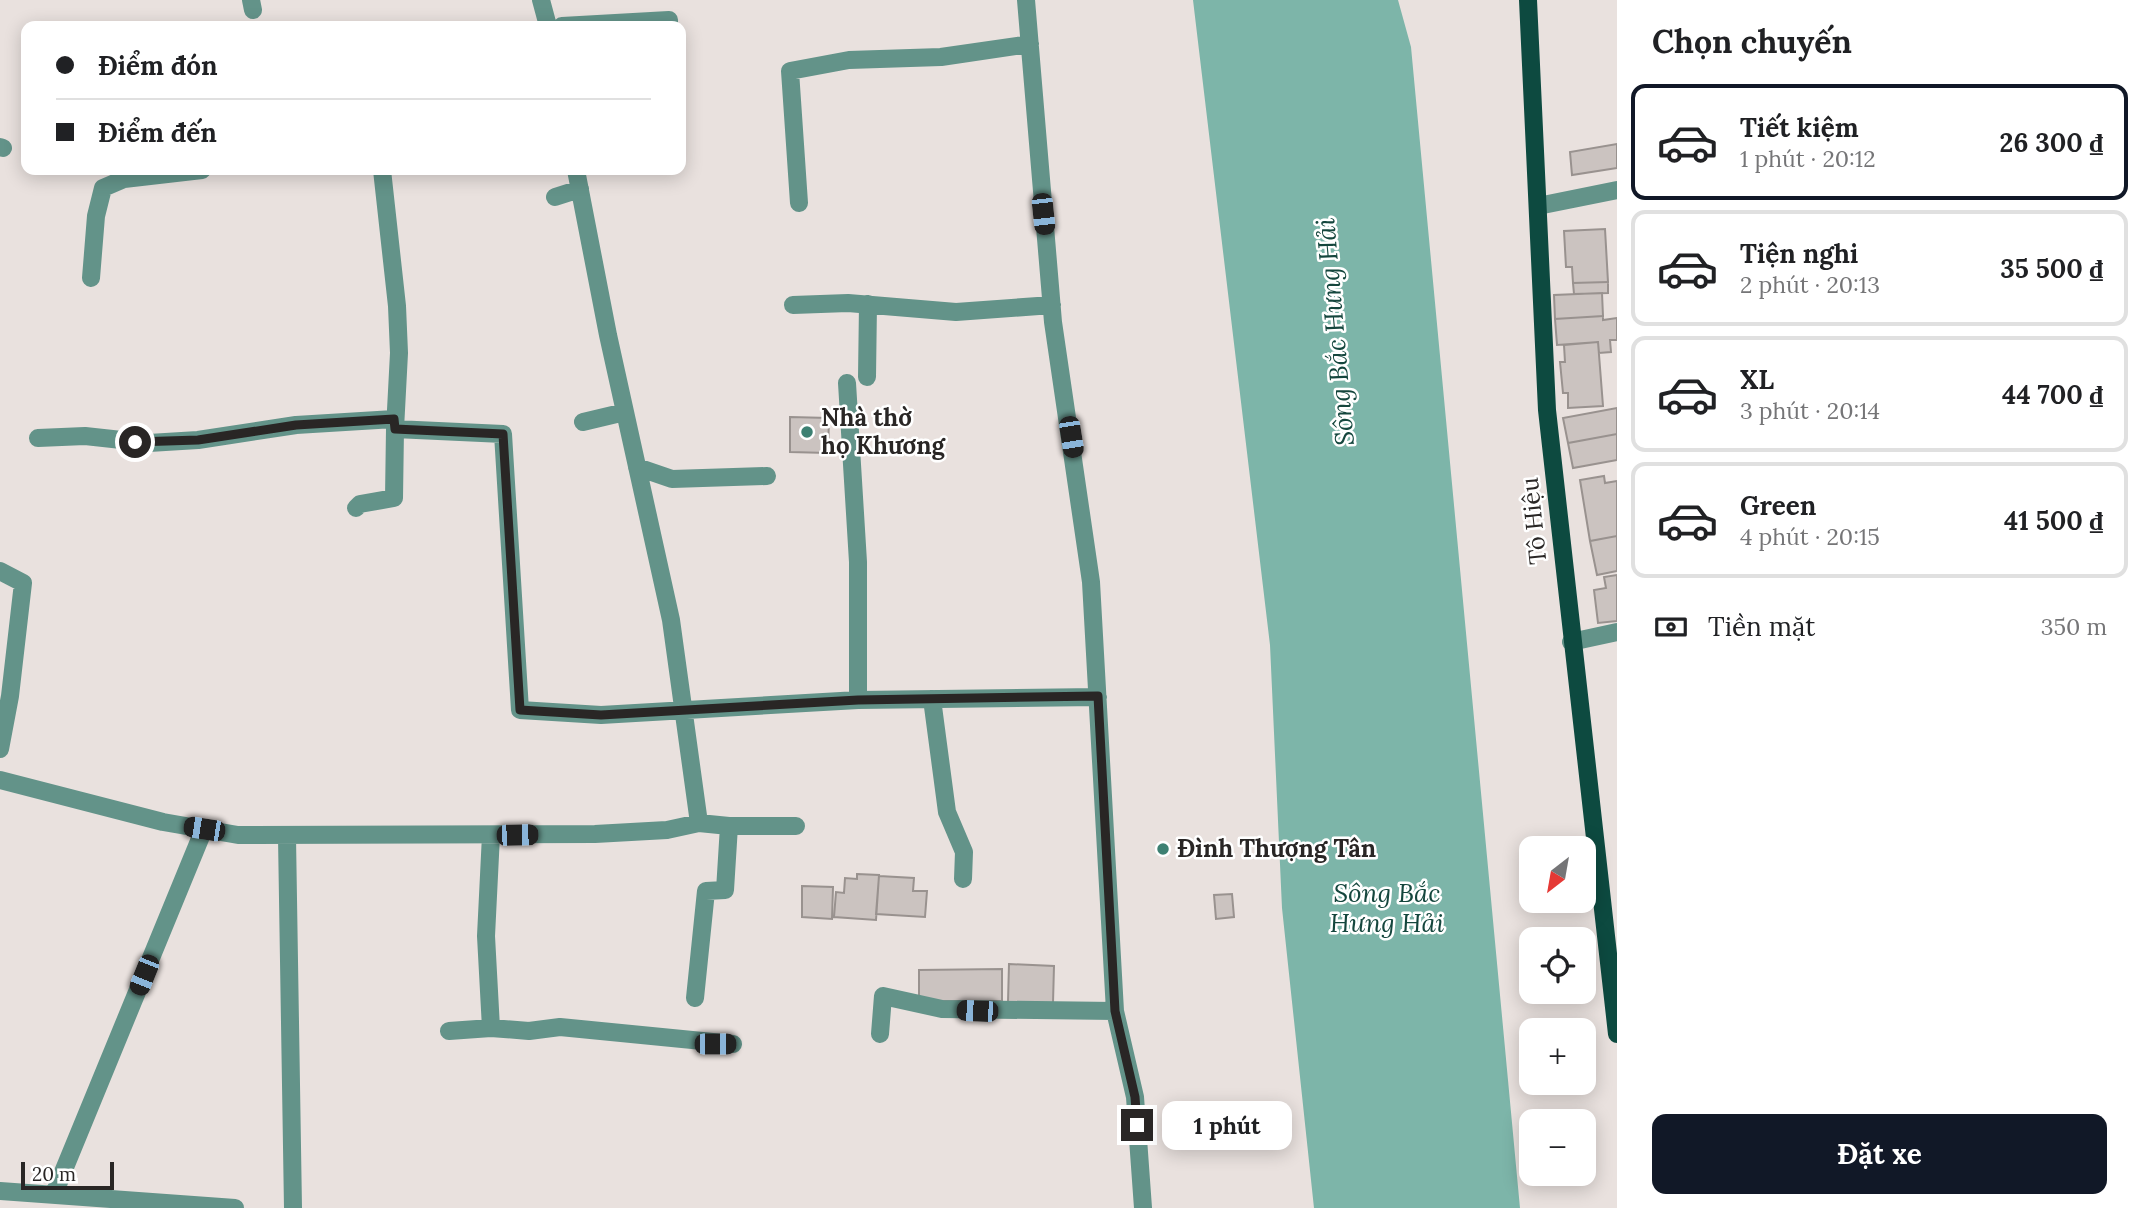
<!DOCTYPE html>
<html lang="vi">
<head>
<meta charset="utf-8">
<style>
	body { margin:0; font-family:Lora,serif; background:#f6f6f6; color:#202124; height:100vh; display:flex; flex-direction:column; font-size:26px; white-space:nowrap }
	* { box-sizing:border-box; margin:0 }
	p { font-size:23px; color:#757577 }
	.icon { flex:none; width:38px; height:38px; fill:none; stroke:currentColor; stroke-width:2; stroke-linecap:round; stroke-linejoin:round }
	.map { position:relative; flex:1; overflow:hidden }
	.sheet { display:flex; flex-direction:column; background:#fff; width:525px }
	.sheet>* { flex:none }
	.banner { position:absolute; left:21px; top:21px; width:665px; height:154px; border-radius:14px; box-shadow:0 4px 18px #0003; display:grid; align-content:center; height:154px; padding:0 35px; background:#fff }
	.needle { width:46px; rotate:211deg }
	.tools { position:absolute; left:1519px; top:836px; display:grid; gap:14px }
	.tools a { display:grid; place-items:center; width:77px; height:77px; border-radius:14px; background:#fff; box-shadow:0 4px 18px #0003; font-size:35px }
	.scale { position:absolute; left:21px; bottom:18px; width:93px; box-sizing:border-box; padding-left:7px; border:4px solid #292625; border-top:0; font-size:19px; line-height:24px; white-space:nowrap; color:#292625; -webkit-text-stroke:5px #fff; paint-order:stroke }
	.end { position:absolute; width:32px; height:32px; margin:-16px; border:9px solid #292625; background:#fff; box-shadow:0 0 0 4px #fff }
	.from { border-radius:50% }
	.bubble { position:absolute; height:49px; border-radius:14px; background:#fff; box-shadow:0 4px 18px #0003; font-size:23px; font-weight:700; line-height:49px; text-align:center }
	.car { position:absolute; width:21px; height:42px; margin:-21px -10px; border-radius:9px; box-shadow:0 0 5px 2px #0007; background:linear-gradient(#222 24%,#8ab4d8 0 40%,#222 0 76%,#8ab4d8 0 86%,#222 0) }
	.banner b { display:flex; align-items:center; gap:24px; height:66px; font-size:26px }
	.banner b+b { border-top:2px solid #e0e0e0 }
	.banner i { width:18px; height:18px; background:#202124 }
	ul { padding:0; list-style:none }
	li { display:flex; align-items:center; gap:21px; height:116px; margin:0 14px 10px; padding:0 21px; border:4px solid #e0e0e0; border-radius:14px }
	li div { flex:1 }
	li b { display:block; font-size:26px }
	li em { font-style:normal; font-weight:700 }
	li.current { border-color:#111827 }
	li>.icon { width:63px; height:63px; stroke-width:1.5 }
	h2 { padding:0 35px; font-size:32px; line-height:84px }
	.pay { display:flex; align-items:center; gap:18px; height:77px; padding:0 35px; font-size:26px }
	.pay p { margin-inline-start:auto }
	.action { display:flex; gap:14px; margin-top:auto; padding:14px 35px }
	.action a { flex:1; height:80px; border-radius:14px; background:#111827; color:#fff; font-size:28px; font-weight:700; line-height:80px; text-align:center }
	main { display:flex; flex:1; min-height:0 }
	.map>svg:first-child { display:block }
	.water { fill:#7db5a9 }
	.building { fill:#cbc3c0; stroke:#99928f; stroke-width:2 }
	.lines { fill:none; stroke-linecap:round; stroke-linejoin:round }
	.minor { stroke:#639389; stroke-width:18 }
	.major { stroke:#0d4a40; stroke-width:18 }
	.route { stroke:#292625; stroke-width:9 }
	.poi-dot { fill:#3d8072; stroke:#fff; stroke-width:2.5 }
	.labels { text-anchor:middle; stroke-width:5; stroke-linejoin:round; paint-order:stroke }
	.poi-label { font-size:24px; font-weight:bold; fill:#292625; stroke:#fff; text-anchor:start }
	.street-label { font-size:24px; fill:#292625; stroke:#fff }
	.water-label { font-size:26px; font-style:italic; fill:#14463d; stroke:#fff }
</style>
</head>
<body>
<main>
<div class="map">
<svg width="1617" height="1208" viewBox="0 0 1617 1208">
	<rect width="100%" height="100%" fill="#e9e1de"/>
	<!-- water -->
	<path class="water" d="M1193 0H1398L1411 47 1520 1208H1314L1282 908 1270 645Z"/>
	<!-- building -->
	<path class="building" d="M1617 144V168L1572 175 1570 152Z
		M1605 229 1608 282 1573 283 1572 267H1566L1564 231Z
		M1608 282V293L1574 294 1573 283Z
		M1602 293 1603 316 1555 319 1554 295Z
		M1603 316V320L1617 318V340H1610L1611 352 1599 353 1598 342 1557 345 1555 319Z
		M1598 342 1603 406 1568 408V393H1563L1560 362H1565L1564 345Z
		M1617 408V434L1568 443 1563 418Z
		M790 417 829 418 828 453 790 452Z
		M1617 434V460L1573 468 1568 443Z
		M1604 476 1605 483 1617 481V536L1590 541 1580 480Z
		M1617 536V571L1597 575 1590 541Z
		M1617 575V621L1598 623 1594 590 1606 588 1604 577Z
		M857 874 879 875 876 920 834 917 836 892 844 893 845 878 857 879Z
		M879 876 914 878 913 891H927L925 917 876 914Z
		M802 886 833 887 832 919 802 917Z
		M1232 894 1234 917 1216 919 1214 895Z
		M1009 964 1054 966 1053 1003 1008 1002Z
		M1002 969V1001H919V970Z"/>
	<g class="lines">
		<!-- minor -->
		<path class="minor" d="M251 0 253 10
			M541 0 548 26
			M1026 0 1053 322 1091 582 1115 1011 1135 1097 1143 1208
			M562 26 669 20V26
			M0 147 3 148
			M382 170 397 306 399 353 395 429 503 434 520 710 601 715 858 700 1098 697
			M555 197 580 189
			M799 203 790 71 849 60 941 57 1030 44
			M1538 206 1617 190
			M91 278 96 216 103 188 124 179 202 170
			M793 305 848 303 956 312 1052 305
			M867 377 868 304
			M847 383 858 562V700
			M583 422 625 412
			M38 438 85 436 149 443 198 440 296 425 394 419
			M637 467 672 479 767 476
			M356 508 360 504 394 498 395 429
			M0 571 23 583 10 696 0 749
			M1571 642 1617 632
			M932 699 947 812 964 852 963 879
			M0 780 163 822 238 835 595 834 667 830 699 823 671 620 608 335 576 170
			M729 826H796
			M491 835 486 936 491 1028 529 1031 560 1027 733 1044
			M287 837 293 1208
			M695 998 706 891 725 890 729 826 699 823
			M449 1031 491 1028
			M880 1034 883 996 942 1009 1115 1011
			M0 1191 235 1208
			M54 1194 204 829"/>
		<!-- major -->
		<path class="major" d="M1528 0 1547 410 1617 1034"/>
	</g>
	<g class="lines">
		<!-- route -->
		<path class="route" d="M135 442 198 440 296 425 394 419 395 429 503 434 520 710 601 715 858 700 1098 696 1115 1011 1135 1097 1137 1125"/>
	</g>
	<!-- markers -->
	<g class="poi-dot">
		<circle cx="807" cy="432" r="7"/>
		<circle cx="1163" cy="849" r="7"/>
	</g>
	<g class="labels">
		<!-- poi labels -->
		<g class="poi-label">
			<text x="821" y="426">Nhà thờ<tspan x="821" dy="28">họ Khương</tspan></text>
			<text x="1177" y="857">Đình Thượng Tân</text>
		</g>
		<!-- street labels -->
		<g class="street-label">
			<text transform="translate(1534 521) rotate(-96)" y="8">Tô Hiệu</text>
		</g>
		<!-- water labels -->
		<g class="water-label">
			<text transform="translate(1335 332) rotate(-95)" y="9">Sông Bắc Hưng Hải</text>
			<text x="1387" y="902">Sông Bắc<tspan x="1387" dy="30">Hưng Hải</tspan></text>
		</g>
	</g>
</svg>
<div class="tools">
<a><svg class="needle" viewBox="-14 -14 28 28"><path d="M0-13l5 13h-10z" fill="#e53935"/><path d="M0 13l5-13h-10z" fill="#757577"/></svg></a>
<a><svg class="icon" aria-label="locate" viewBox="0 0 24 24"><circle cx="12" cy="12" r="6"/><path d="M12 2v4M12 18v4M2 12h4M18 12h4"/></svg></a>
<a>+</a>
<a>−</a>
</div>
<div class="scale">20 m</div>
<i class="end from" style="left:135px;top:442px"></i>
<i class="end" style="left:1137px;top:1125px"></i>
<div class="bubble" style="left:1162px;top:1101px;width:130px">1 phút</div>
<i class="car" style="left:1043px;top:214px;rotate:174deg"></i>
<i class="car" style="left:1071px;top:437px;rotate:171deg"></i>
<i class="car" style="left:204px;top:829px;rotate:279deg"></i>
<i class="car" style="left:517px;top:835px;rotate:89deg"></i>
<i class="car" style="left:144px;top:975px;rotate:202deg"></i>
<i class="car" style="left:977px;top:1011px;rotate:272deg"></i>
<i class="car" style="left:715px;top:1044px;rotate:90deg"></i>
<div class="banner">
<b><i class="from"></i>Điểm đón</b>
<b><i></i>Điểm đến</b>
</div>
</div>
<section class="sheet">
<h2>Chọn chuyến</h2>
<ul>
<li class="current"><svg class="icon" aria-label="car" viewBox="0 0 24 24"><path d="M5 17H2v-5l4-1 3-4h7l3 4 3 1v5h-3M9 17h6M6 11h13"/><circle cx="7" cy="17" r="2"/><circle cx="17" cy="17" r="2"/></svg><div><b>Tiết kiệm</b><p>1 phút · 20:12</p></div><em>26 300 ₫</em></li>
<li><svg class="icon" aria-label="car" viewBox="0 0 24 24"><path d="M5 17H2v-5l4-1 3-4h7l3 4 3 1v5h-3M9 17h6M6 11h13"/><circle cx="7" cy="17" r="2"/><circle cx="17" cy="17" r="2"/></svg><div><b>Tiện nghi</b><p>2 phút · 20:13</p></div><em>35 500 ₫</em></li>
<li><svg class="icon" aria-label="car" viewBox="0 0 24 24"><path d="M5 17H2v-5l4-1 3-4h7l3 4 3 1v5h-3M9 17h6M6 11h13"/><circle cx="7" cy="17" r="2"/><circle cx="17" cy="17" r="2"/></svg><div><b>XL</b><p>3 phút · 20:14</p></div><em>44 700 ₫</em></li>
<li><svg class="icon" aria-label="car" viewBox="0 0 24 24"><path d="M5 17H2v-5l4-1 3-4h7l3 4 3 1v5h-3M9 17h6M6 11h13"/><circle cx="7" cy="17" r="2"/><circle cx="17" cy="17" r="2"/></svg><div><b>Green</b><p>4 phút · 20:15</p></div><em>41 500 ₫</em></li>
</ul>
<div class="pay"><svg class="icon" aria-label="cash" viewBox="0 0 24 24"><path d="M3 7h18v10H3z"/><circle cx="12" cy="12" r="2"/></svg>Tiền mặt<p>350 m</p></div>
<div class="action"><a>Đặt xe</a></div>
</section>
</main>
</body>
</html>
